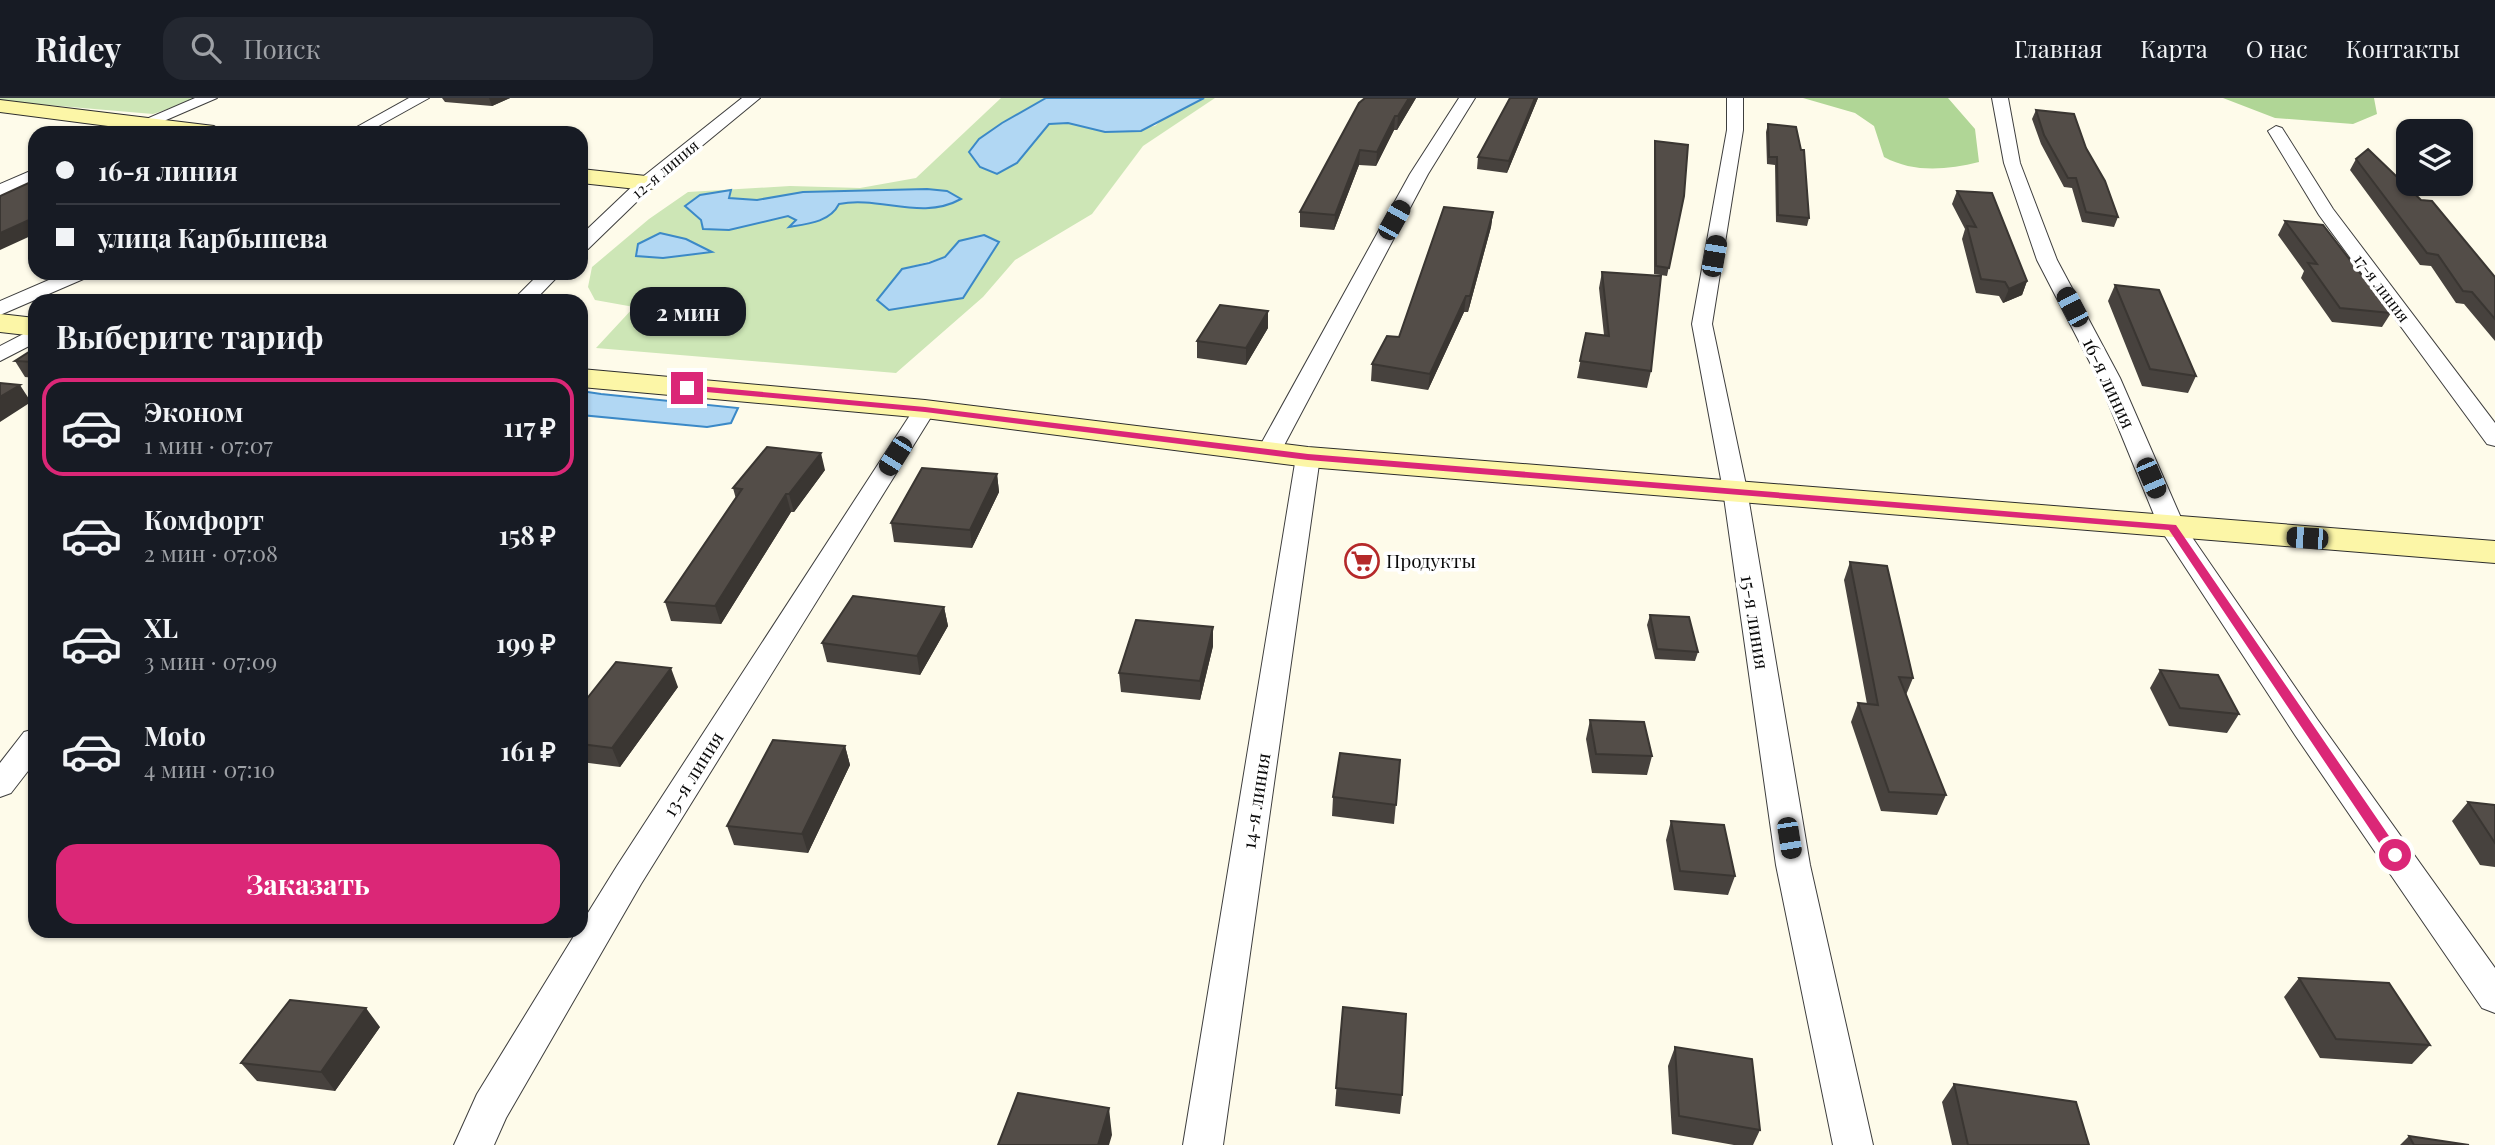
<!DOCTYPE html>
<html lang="ru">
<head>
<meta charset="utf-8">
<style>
	body { margin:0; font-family:"Playfair Display",serif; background:#242831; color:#f1f3f6; height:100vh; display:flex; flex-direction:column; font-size:26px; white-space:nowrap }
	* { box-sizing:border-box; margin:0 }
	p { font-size:23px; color:#9ea1a6 }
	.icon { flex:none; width:38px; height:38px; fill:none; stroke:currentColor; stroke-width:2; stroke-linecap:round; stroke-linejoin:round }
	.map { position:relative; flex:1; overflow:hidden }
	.side { position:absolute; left:28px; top:196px; width:560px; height:644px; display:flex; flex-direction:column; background:#171b24; border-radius:21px; box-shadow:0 2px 5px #0004 }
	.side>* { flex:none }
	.guide { position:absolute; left:28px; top:28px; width:560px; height:154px; border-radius:21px; box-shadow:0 2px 5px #0004; display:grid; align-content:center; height:154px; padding:0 28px; background:#171b24 }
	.controls { position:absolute; left:2396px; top:21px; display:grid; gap:14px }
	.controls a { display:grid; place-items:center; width:77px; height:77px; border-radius:14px; background:#171b24; box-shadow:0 2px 5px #0004; font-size:35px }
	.end { position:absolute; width:32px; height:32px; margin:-16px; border:9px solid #db2777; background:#fff; box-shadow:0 0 0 4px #fff }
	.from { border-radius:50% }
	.bubble { position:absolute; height:49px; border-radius:21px; background:#171b24; box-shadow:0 2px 5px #0004; font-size:23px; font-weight:700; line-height:49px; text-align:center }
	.car { position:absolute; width:21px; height:42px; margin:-21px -10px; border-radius:9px; box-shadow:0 0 5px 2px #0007; background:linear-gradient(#222 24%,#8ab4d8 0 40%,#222 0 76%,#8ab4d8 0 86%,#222 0) }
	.guide b { display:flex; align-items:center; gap:24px; height:66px; font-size:26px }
	.guide b+b { border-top:2px solid #363941 }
	.guide i { width:18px; height:18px; background:#f1f3f6 }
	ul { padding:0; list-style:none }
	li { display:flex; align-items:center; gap:21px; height:98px; margin:0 14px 10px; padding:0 14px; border:4px solid transparent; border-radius:21px }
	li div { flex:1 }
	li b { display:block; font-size:26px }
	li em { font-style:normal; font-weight:700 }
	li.on { border-color:#db2777 }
	li>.icon { width:63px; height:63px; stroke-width:1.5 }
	h2 { padding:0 28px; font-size:32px; line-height:84px }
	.action { display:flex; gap:14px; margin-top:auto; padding:14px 28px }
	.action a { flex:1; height:80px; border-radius:21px; background:#db2777; color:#fff; font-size:28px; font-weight:700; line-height:80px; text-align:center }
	header { display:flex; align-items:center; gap:42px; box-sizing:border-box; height:98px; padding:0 35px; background:#171b24; border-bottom:2px solid #363941 }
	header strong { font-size:33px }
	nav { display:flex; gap:38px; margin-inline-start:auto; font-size:24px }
	.search { width:490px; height:63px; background:#242831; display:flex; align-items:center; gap:18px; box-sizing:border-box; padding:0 24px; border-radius:21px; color:#9ea1a6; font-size:26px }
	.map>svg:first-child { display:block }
	.green { fill:#cde6b6; fill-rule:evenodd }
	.forest { fill:#b0d696 }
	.water { fill:#b1d7f3; stroke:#3b89c7; stroke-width:2 }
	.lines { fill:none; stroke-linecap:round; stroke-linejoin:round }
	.street-casing { stroke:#3e3e3e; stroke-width:2 }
	.secondary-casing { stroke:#2d2d2d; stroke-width:2 }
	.street { fill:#fff; fill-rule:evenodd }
	.secondary { fill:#fcf6a7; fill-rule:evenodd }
	.wall { fill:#47423e }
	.shaded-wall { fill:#3a3632 }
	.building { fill:#534d48; stroke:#3a3632; stroke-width:2 }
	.route { fill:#db2777 }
	.labels { text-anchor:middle; stroke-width:7; stroke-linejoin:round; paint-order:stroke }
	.far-street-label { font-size:16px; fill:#0b0b0b; stroke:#fff }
	.street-label { font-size:19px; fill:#0b0b0b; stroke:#fff }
	.poi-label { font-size:19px; fill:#0b0b0b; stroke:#fff; text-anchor:start }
</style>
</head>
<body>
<header>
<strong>Ridey</strong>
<div class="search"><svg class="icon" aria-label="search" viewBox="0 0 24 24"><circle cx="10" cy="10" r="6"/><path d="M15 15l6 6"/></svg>Поиск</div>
<nav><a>Главная</a><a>Карта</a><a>О нас</a><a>Контакты</a></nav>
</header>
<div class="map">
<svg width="2495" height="1047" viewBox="0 0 2495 1047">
	<rect width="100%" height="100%" fill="#fefbea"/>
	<!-- green -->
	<path class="green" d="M0 0H200L153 16 0 3Z
		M1001 0H1046L979 41 1038 37 1049 26 1067 25 1105 34 1155 28 1166 18 1204 0H1215L1143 48 1092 116 1015 162 983 199 896 275 596 250 634 209 595 202 588 189 592 169 649 121 688 94 790 88 860 90 916 80ZM927 91 947 93 881 105 858 102 839 106 790 128 796 122 788 118 729 132 703 131 701 122 686 109 730 93 728 100 757 102 803 94ZM960 143 999 144 963 200 889 212 902 171 945 159Z"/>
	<!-- forest -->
	<path class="forest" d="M1803 0H1948L1975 31 1979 64C1946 72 1914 75 1884 59L1874 28 1855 15Z
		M2223 0H2374L2377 16 2353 26 2275 20Z"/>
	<!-- water -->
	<path class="water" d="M1046 0H1204L1141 33 1105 34 1068 25 1049 26 1017 65 997 76 980 69 969 54 979 41 1002 25Z
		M927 91 947 93 961 101C921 123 881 98 839 106 830 124 808 126 789 129L796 122 788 118 729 132 703 131 701 122 685 108 700 97 731 92 729 100 757 102 803 94Z
		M660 135 686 141 712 154 663 160 636 158 638 146Z
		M984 137 999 144 963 200 889 212 877 202 902 171 929 165 945 159 959 143Z
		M581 293 601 296 738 310 731 325 707 329 581 317Z"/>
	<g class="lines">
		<!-- street casing -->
		<g class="street-casing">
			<path id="street" d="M195 0H217L136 35H114Z
				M409 0H429L366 35H346Z
				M742 0H760L652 89 588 151 581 153V137L640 81Z
				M1459 0H1475L1428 76 1280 355 1276 360H1260L1256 355 1410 76Z
				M1727 0H1743V32L1712 226 1747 392 1810 767 1873 1047H1833L1776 767 1723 392 1692 226 1727 32Z
				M1992 0H2008L2020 65 2057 162 2120 280 2185 429 2317 621 2495 870V915L2482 910 2295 637 2159 429 2098 280 2037 162 2004 65Z
				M2276 28 2282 30 2333 111 2495 325V348L2487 346 2319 117 2268 33Z
				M35 71V83L0 98V86Z
				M65 175H91L88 179 0 217V203Z
				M540 175H561L534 203H512Z
				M35 230V245L0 263V248Z
				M925 304 936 311 641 786 506 1020 494 1047H454L477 996 577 833H581V826L617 768 914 311Z
				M1308 352 1316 354 1320 359 1223 1047H1183L1296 359 1300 354Z
				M35 631V664L11 695 0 699V665L24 634Z"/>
		</g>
		<!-- secondary casing -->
		<g class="secondary-casing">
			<path id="secondary" d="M0 2 214 28 225 35H162L0 14Z
				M581 71 646 78 654 80 658 85 654 90 646 92 581 85Z
				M0 216 35 220V238L0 234Z
				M581 271 925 302 1308 349 2495 443V465L1308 369 925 320 581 289Z"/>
		</g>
		<!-- street -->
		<use href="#street" class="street"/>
		<!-- secondary -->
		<use href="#secondary" class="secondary"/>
	</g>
	<!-- wall -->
	<path class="wall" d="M442 0H510L492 8 445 4Z
		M1365 0H1416L1397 32H1394L1376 68 1359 67 1334 132 1300 129V114Z
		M1510 0H1538L1507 75 1477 71 1478 59Z
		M2036 12 2086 50 2118 119 2114 129 2082 124 2072 90 2064 89 2041 46 2032 21Z
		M1768 26 1809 120 1807 128 1776 124 1775 67 1767 66 1766 34Z
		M1655 43 1684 98 1667 178 1654 176V51Z
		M2356 61 2495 179V243L2464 206 2456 205 2431 168 2420 167 2350 72Z
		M1957 93 2027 183 2022 197 2003 205 1999 198 1976 195 1962 141 1965 131 1952 106Z
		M1493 114 1491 129 1468 214H1464L1428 292 1371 283 1372 266 1399 239Z
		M2285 123 2391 215 2382 229 2332 224 2301 180 2304 173 2278 137Z
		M1602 174 1651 273 1647 290 1577 280 1586 235 1604 237 1599 190Z
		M2115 187 2196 278 2188 295 2142 288 2108 203Z
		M1268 230 1246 267 1197 260V243Z
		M35 250V280L25 279 15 263Z
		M825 372 794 414H791L721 526 671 523 665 504 736 401 733 390Z
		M997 376 999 394 972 450 894 444 891 425Z
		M1850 464 1913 580 1906 597 1946 697 1937 717 1881 713 1851 624 1858 605 1867 606 1844 482Z
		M944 509 948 528 920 577 827 564 822 545Z
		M1650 517 1698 554 1695 563 1655 561 1647 527Z
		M1213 529V548L1200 602 1121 594 1119 575Z
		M2160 572 2239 616 2227 635 2169 628 2150 590Z
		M678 589 620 669 581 664V608Z
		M1590 622 1652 658 1647 677 1592 675 1586 641Z
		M845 648 850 667 808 755 734 747 727 728Z
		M1400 662 1394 726 1332 718 1333 699Z
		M2468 704 2495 707V769L2480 767 2452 723Z
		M1671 723 1735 778 1728 797 1674 792 1666 742Z
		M2299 880 2430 947 2412 966 2320 960 2284 899Z
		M1343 909 1402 997 1400 1016 1335 1008Z
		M380 929 335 993 257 983 241 965Z
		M1675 949 1760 1032 1753 1047H1734L1672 1036 1668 968Z
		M1954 986 2089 1047H1952L1942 1004Z
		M2409 1038 2469 1047H2400Z"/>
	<!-- shaded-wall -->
	<path class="shaded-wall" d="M489 0H510L492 8Z
		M1409 0H1416L1397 32 1398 18Z
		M1535 0H1538L1507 75 1509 63Z
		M1395 18 1394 32 1376 68 1377 54Z
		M1360 52 1359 67 1334 132 1335 117Z
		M1493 114 1491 129 1468 214 1470 198Z
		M31 121 35 128V136L0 152V135Z
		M2027 183 2022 197 2003 205 2009 191Z
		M1466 198 1464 214 1428 292 1430 276Z
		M1268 213V230L1246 267V250Z
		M20 287 31 304 0 324V299Z
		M821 355 825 372 794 414 789 396Z
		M997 376 999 394 972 450 970 432Z
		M786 396 791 414 721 526 715 508Z
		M944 509 948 528 920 577 917 558Z
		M1213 529V548L1200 602V583Z
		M671 570 678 589 620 669 612 650Z
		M845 648 850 667 808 755 802 736Z
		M366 910 380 929 335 993 321 974Z
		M1109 1010 1112 1037 1109 1047H1098Z"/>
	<!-- building -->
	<path class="building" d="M1365 0H1409L1398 18H1395L1377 54 1360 52 1335 117 1300 114 1359 5Z
		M1510 0H1535L1509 63 1478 59Z
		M2036 12 2074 16 2086 50 2105 83 2118 119 2086 114 2076 80H2068L2044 37Z
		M1768 26 1796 29 1801 52H1804L1809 120 1778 117 1777 59H1769Z
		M1655 43 1688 47 1684 98 1669 170 1656 168Z
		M2368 51 2421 102 2432 103 2495 179V221L2472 194 2463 193 2438 157 2427 155 2356 61Z
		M35 82V122L31 121 0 135V98Z
		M1957 93 1992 95 2027 183 2009 191 2005 184 1981 181 1967 128 1976 129Z
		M1444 109 1493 114 1470 198H1466L1430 276 1372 266 1387 238 1399 239Z
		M2285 123 2323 127 2391 215 2340 210 2308 165 2317 166Z
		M1602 174 1661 178 1651 273 1580 263 1586 235 1609 238Z
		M2115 187 2159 192 2196 278 2150 271Z
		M1220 207 1268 213 1246 250 1197 243Z
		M35 250V264L15 263Z
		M0 285 20 287 0 299Z
		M767 349 821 355 789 396H786L715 508 665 504 742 391 733 390Z
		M922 370 997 376 970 432 891 425Z
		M1850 464 1887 468 1913 580 1899 579 1946 697 1889 694 1858 605 1878 607Z
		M853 498 944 509 917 558 822 545Z
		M1650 517 1689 519 1698 554 1657 551Z
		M1136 522 1213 529 1200 583 1119 575Z
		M616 564 671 570 612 650 581 646V608Z
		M2160 572 2218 577 2239 616 2180 610Z
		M1590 622 1644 624 1652 658 1596 656Z
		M773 642 845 648 802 736 727 728Z
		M1340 655 1400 662 1396 707 1333 699Z
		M2468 704 2495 707V745Z
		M1671 723 1724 727 1735 778 1680 773Z
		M2299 880 2389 885 2430 947 2336 941Z
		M290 902 366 910 321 974 241 965Z
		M1343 909 1406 916 1402 997 1336 990Z
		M1675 949 1752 961 1760 1032 1679 1018Z
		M1954 986 2076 1004 2089 1047H1968Z
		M1018 995 1109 1010 1098 1047H998Z
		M2409 1038 2469 1047H2414Z"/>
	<!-- route -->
	<path class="route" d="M687 287 925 309 1308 356 2176 427 2402 757 2400 761H2390L2169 432 1308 362 925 314 684 292Z"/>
	<!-- icons -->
	<defs>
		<g id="supermarket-ring" transform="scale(1.75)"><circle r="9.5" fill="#fff" stroke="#b5292a" stroke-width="1.5"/><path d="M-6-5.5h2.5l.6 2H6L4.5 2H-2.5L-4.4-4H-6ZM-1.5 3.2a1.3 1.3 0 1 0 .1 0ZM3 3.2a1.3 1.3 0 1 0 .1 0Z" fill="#b5292a"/></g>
	</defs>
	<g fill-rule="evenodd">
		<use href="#supermarket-ring" x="1362" y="463"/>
	</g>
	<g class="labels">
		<!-- far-street labels -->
		<g class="far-street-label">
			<text transform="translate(665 71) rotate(-40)" y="6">12-я линия</text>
			<text transform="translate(2382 190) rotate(53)" y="6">17-я линия</text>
		</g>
		<!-- street labels -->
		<g class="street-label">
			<text transform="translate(2109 285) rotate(65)" y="7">16-я линия</text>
			<text transform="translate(1755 524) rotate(81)" y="7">15-я линия</text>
			<text transform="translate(693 676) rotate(-58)" y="7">13-я линия</text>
			<text transform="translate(1256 703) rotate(-81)" y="7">14-я линия</text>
		</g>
		<!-- poi labels -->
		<g class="poi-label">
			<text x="1386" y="470">Продукты</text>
		</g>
	</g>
</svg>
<div class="controls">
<a><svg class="icon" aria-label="layers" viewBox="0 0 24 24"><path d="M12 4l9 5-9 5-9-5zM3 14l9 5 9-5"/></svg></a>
</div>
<i class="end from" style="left:2395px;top:757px"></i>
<i class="end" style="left:687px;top:290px"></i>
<div class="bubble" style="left:630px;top:189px;width:116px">2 мин</div>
<i class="car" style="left:1394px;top:122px;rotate:29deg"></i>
<i class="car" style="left:1714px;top:158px;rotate:10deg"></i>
<i class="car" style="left:2072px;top:209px;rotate:332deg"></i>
<i class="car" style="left:895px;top:358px;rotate:212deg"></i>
<i class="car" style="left:2151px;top:380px;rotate:157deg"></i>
<i class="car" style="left:2307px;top:440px;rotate:274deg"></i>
<i class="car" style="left:1789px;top:740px;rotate:171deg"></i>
<div class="guide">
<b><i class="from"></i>16-я линия</b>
<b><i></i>улица Карбышева</b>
</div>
<section class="side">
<h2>Выберите тариф</h2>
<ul>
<li class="on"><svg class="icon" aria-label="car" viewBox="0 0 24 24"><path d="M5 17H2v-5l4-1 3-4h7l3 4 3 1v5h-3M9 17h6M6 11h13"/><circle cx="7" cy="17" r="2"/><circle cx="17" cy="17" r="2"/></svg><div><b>Эконом</b><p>1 мин · 07:07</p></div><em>117 ₽</em></li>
<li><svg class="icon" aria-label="car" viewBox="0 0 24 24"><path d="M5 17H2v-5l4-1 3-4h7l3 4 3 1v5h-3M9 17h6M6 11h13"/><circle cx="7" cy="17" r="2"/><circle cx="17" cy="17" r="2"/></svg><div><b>Комфорт</b><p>2 мин · 07:08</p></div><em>158 ₽</em></li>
<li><svg class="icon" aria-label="car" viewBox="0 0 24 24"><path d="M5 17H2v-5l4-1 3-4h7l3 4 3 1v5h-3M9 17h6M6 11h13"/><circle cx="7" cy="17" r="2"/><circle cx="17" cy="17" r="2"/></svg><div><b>XL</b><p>3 мин · 07:09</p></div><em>199 ₽</em></li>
<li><svg class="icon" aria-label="car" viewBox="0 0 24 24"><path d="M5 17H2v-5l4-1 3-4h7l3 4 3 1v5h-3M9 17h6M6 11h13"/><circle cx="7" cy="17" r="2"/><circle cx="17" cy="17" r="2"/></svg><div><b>Moto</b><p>4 мин · 07:10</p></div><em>161 ₽</em></li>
</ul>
<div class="action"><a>Заказать</a></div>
</section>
</div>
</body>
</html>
